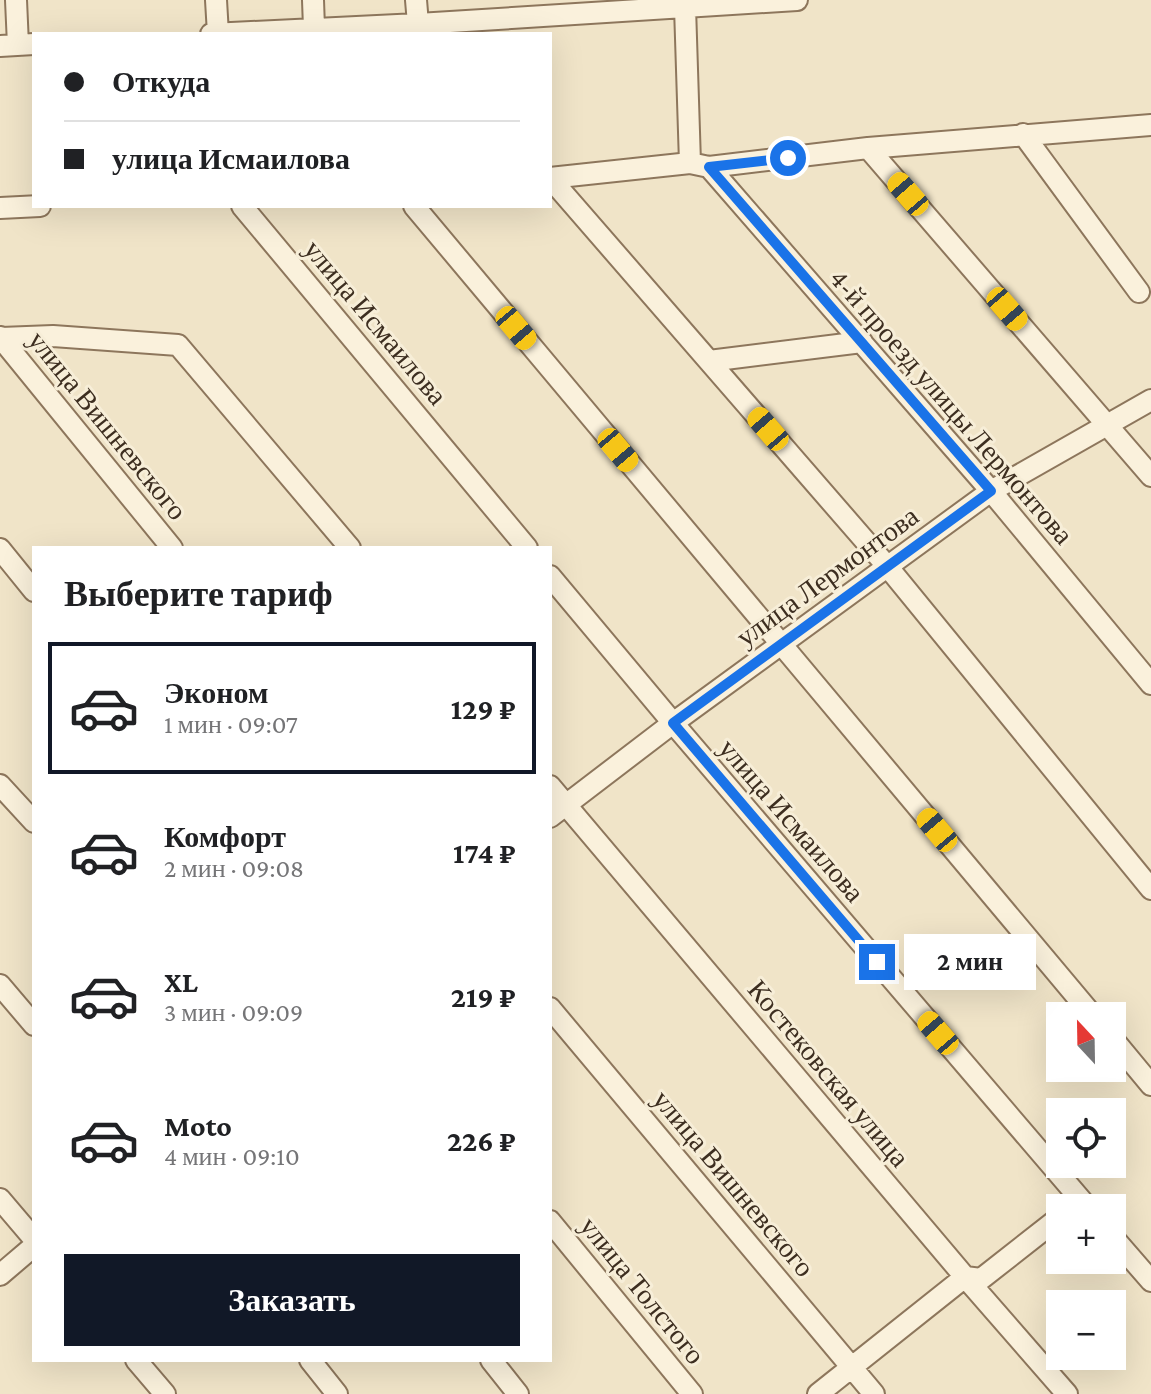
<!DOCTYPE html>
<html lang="ru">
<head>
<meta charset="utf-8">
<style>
	body { margin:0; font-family:"Crimson Pro",serif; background:#f2f2f2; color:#202124; height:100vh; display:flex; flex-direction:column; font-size:30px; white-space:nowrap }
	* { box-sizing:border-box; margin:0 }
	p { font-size:26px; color:#757577 }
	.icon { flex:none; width:44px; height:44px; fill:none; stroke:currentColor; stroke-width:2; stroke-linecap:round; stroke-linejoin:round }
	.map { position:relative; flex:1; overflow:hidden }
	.sheet { position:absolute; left:32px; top:546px; width:520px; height:816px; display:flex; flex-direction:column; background:#fff; border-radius:0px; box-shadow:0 8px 32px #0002 }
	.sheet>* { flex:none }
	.banner { position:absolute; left:32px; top:32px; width:520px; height:176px; border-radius:0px; box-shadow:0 8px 32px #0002; display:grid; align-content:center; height:176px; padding:0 32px; background:#fff }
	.needle { width:52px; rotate:338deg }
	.controls { position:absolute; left:1046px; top:1002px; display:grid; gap:16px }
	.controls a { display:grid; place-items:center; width:80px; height:80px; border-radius:0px; background:#fff; box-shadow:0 8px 32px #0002; font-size:40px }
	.end { position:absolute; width:36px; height:36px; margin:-18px; border:10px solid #1a73e8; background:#fff; box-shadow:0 0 0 4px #fff }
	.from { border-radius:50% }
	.bubble { position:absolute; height:56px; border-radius:0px; background:#fff; box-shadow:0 8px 32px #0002; font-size:26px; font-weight:700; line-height:56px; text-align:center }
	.car { position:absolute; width:24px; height:48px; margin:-24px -12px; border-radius:10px; box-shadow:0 0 6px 2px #0007; background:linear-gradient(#f5c518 24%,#345 0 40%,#f5c518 0 76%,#345 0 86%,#f5c518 0) }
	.banner b { display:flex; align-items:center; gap:28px; height:76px; font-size:30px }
	.banner b+b { border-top:2px solid #e0e0e0 }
	.banner i { width:20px; height:20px; background:#202124 }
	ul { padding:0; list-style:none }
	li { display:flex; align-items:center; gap:24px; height:132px; margin:0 16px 12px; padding:0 16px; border:4px solid transparent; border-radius:0px }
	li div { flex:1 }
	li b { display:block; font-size:30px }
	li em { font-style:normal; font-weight:700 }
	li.current { border-color:#111827 }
	li>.icon { width:72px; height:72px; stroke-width:1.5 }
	h2 { padding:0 32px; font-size:36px; line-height:96px }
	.cta { display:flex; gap:16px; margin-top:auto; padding:16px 32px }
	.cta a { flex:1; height:92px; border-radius:0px; background:#111827; color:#fff; font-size:32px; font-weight:700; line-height:92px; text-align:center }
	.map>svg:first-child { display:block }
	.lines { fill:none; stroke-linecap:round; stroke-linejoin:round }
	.minor-casing { stroke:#8d765c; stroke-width:24 }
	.minor { stroke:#faf1dc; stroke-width:20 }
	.route { stroke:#1a73e8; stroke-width:10 }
	.labels { text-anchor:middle; stroke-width:6; stroke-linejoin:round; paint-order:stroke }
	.street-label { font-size:28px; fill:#3d2e20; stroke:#f7eed8 }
</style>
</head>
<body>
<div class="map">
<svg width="1151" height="1394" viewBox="0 0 1151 1394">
	<rect width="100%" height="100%" fill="#f0e4c8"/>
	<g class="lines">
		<!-- minor casing -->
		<g class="minor-casing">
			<path id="minor" d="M16 0 18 45
				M216 0 218 34
				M313 0 314 28
				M416 0 418 24
				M685 7 690 163
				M211 34 418 24 797 0
				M0 46 34 44
				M1023 134 1139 292
				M868 148 1151 476
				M709 167 991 491 1151 684
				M550 178 887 566 1151 889
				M550 178 690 163 709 167 868 148 1151 125
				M242 206 527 548
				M414 206 1093 1016
				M0 208 40 206
				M0 337 172 548
				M1 338 53 336 178 345 350 548
				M709 361 862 342
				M0 549 34 591
				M550 576 673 723 1088 1208
				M0 785 34 822
				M550 786 965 1277 1067 1394
				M550 817 673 723 991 491 1151 400
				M0 985 34 1025
				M550 1008 874 1394
				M1112 1038 1151 1085
				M0 1199 34 1239
				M550 1221 692 1394
				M1112 1236 1151 1281
				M0 1275 34 1246
				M136 1360 165 1394
				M310 1360 337 1394
				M491 1360 518 1394
				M818 1394 965 1277 981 1279 1060 1217"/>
		</g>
		<!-- minor -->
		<use href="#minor" class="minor"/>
	</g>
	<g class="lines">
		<!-- route -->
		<path class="route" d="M788 158 709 167 991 491 673 723 877 962"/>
	</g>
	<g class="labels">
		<!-- street labels -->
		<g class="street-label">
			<text transform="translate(376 322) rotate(50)" y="10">улица Исмаилова</text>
			<text transform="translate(952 406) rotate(49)" y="10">4-й проезд улицы Лермонтова</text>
			<text transform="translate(108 425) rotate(51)" y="10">улица Вишневского</text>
			<text transform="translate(827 576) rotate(-36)" y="10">улица Лермонтова</text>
			<text transform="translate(792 820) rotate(49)" y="10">улица Исмаилова</text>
			<text transform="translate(829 1073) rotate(50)" y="10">Костековская улица</text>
			<text transform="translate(734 1183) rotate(50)" y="10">улица Вишневского</text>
			<text transform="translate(643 1290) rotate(51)" y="10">улица Толстого</text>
		</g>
	</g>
</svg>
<div class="controls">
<a><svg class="needle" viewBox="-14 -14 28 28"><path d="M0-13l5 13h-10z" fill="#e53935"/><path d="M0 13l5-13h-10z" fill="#757577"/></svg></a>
<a><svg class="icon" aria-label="locate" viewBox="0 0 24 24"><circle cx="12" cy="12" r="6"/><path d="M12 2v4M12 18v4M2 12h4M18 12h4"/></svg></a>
<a>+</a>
<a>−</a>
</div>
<i class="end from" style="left:788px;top:158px"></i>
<i class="end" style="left:877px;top:962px"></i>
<div class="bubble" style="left:904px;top:934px;width:132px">2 мин</div>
<i class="car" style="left:908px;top:194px;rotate:319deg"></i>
<i class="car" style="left:1007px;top:309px;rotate:139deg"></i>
<i class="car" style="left:516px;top:328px;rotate:140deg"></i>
<i class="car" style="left:768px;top:429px;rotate:319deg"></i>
<i class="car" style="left:618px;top:450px;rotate:140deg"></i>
<i class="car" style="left:937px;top:830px;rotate:320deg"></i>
<i class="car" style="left:938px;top:1033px;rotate:319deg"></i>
<div class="banner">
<b><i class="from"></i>Откуда</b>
<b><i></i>улица Исмаилова</b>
</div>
<section class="sheet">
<h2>Выберите тариф</h2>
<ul>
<li class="current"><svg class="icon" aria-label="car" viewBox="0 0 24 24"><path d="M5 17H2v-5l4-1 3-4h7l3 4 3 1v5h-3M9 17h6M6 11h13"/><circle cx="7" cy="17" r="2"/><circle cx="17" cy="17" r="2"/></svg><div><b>Эконом</b><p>1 мин · 09:07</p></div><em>129 ₽</em></li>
<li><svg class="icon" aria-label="car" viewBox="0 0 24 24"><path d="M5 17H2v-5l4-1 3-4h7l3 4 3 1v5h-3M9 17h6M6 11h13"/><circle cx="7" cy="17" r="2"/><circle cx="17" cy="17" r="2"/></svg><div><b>Комфорт</b><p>2 мин · 09:08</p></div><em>174 ₽</em></li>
<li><svg class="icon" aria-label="car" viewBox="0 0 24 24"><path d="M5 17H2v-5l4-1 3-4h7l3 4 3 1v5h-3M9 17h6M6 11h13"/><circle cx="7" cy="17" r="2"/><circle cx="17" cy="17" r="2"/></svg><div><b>XL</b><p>3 мин · 09:09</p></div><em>219 ₽</em></li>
<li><svg class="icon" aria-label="car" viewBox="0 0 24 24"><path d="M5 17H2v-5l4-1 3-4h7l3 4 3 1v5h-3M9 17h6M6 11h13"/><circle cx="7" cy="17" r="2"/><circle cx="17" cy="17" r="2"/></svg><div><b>Moto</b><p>4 мин · 09:10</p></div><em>226 ₽</em></li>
</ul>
<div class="cta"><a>Заказать</a></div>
</section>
</div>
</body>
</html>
